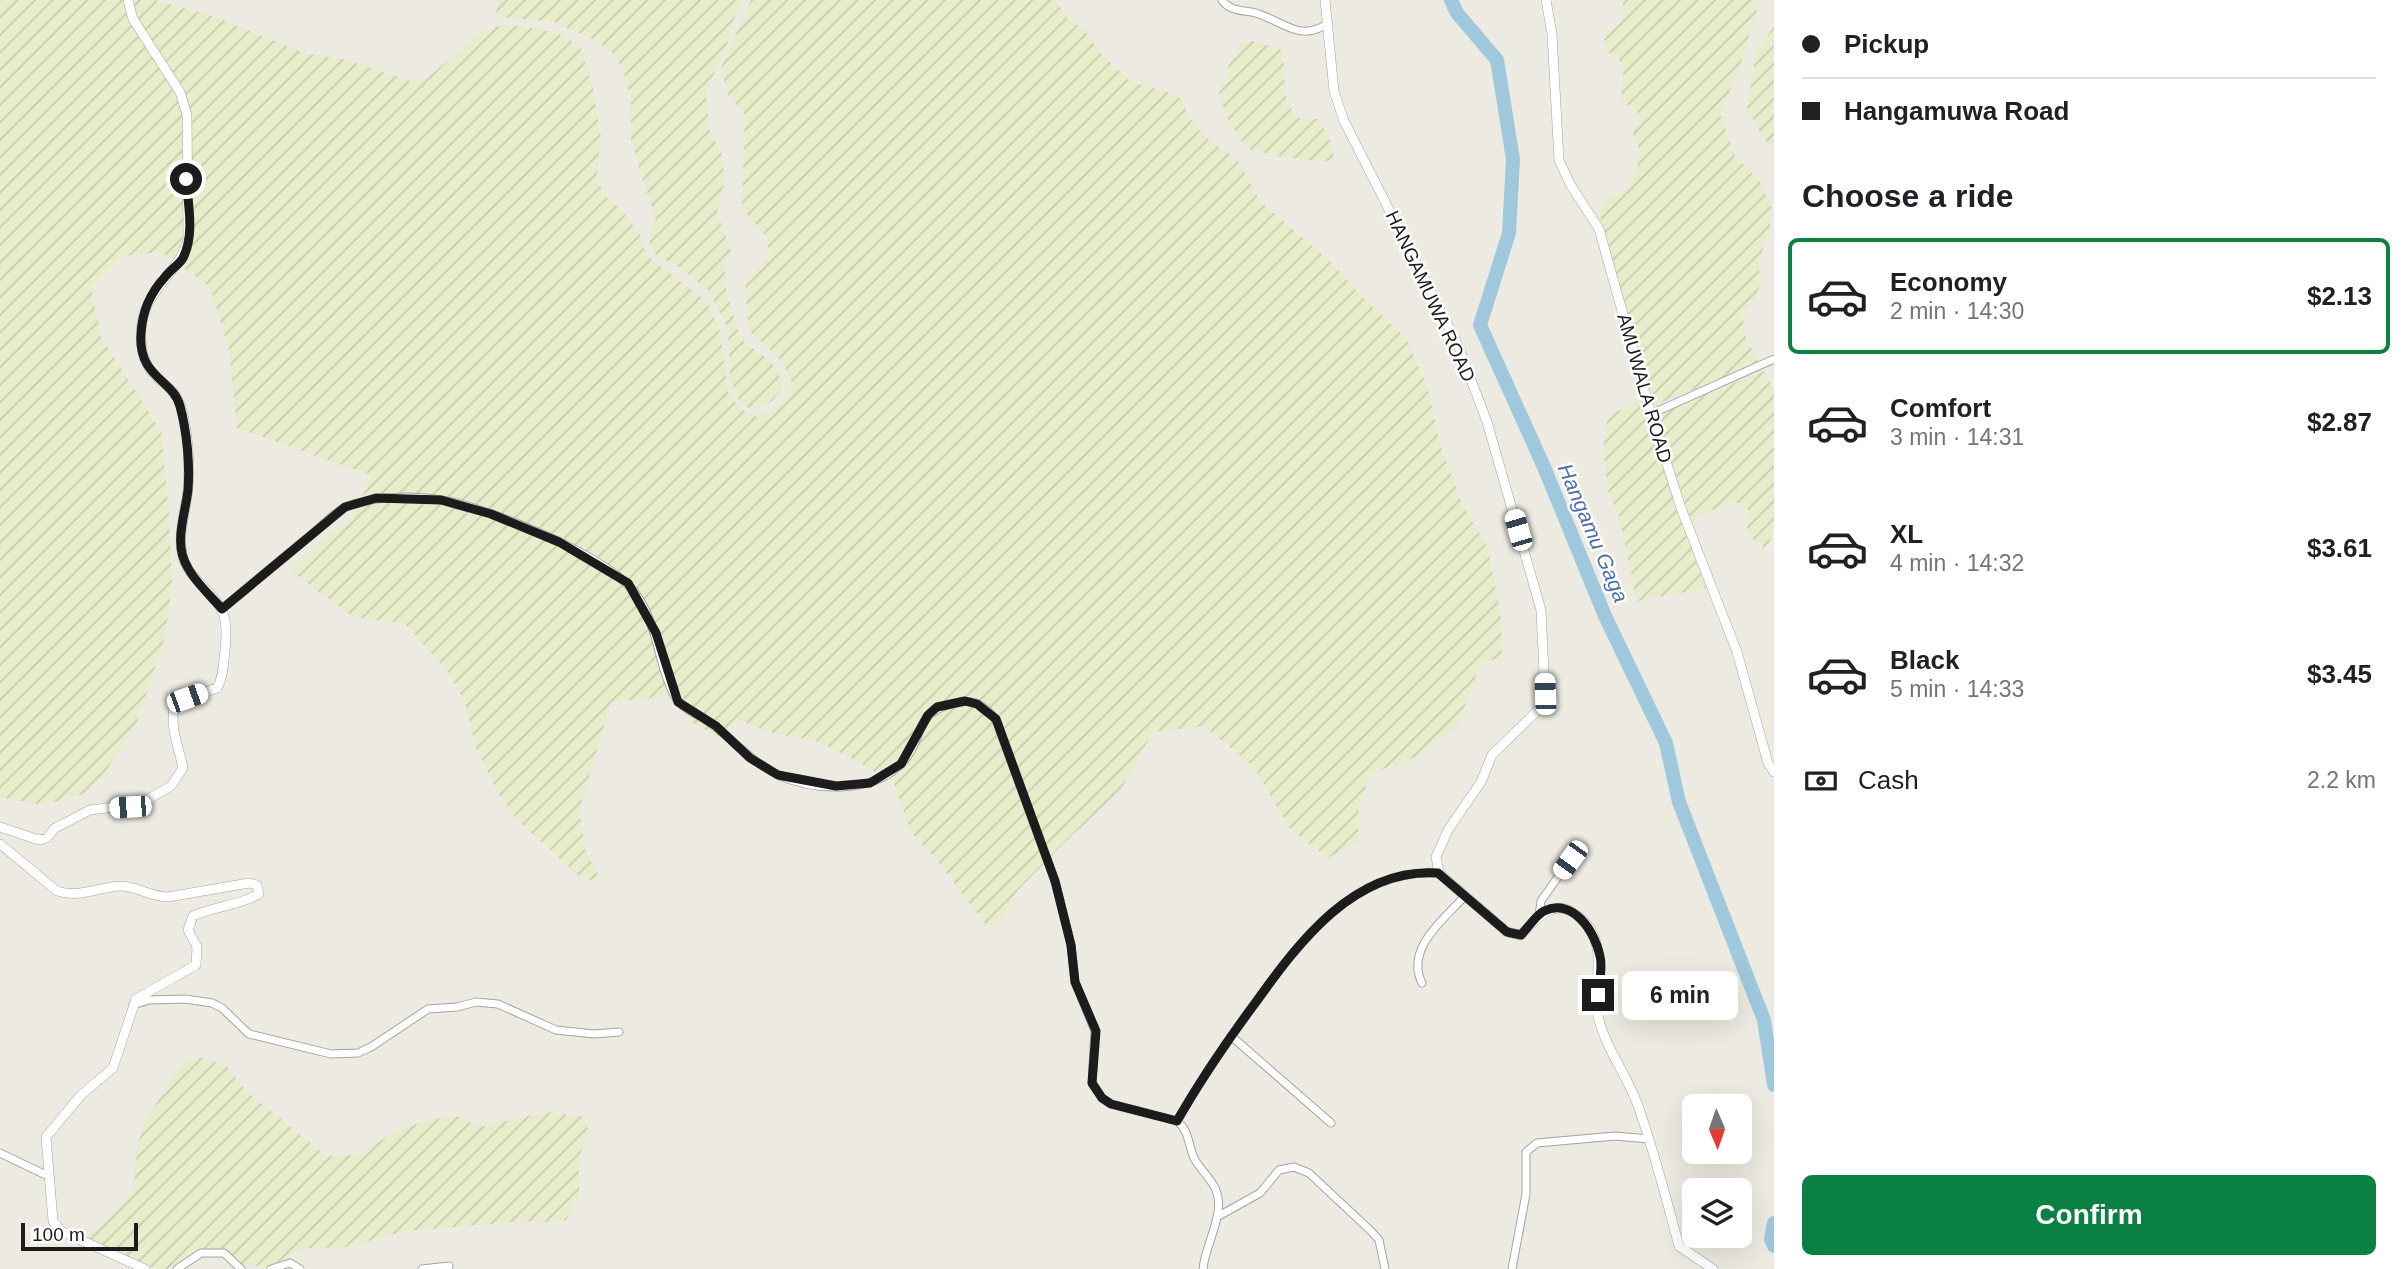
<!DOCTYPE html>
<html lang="en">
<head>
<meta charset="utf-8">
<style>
	body { margin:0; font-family:Helvetica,sans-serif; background:#f6f6f6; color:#202124; height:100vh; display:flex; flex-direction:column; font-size:26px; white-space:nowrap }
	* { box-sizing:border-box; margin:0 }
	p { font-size:23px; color:#757577 }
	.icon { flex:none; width:38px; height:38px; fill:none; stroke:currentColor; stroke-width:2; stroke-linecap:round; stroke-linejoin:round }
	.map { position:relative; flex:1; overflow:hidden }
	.side { display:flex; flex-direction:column; background:#fff; width:630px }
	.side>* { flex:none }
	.hud { display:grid; align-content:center; height:154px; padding:0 28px; background:#fff }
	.needle { width:46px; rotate:178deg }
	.controls { position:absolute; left:1682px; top:1094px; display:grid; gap:14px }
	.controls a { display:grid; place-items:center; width:70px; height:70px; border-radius:10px; background:#fff; box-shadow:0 7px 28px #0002; font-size:35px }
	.scale { position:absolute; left:21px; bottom:18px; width:117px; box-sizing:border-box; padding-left:7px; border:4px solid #1c1c1c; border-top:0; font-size:19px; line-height:24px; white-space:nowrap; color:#1c1c1c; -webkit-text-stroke:5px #fff; paint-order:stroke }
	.end { position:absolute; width:32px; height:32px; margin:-16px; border:9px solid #1c1c1c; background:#fff; box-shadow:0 0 0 4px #fff }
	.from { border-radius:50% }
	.bubble { position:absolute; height:49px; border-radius:10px; background:#fff; box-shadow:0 7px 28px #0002; font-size:23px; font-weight:700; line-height:49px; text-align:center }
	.car { position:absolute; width:21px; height:42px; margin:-21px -10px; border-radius:9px; box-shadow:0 0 5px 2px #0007; background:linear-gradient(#fff 24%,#345 0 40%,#fff 0 76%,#345 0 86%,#fff 0) }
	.hud b { display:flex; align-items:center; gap:24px; height:66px; font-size:26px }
	.hud b+b { border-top:2px solid #e0e0e0 }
	.hud i { width:18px; height:18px; background:#202124 }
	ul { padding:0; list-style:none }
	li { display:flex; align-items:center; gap:21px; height:116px; margin:0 14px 10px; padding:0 14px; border:4px solid transparent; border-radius:10px }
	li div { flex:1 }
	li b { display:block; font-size:26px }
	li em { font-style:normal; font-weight:700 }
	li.current { border-color:#0b8043 }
	li>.icon { width:63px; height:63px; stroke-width:1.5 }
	h2 { padding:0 28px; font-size:32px; line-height:84px }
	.pay { display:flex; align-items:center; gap:18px; height:77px; padding:0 28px; font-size:26px }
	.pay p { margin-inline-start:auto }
	.primary-button { display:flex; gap:14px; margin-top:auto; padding:14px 28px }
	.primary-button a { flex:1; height:80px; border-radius:10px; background:#0b8043; color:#fff; font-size:28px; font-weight:700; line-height:80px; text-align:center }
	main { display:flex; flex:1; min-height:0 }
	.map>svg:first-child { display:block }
	.farmland { fill:url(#farmland-furrows) }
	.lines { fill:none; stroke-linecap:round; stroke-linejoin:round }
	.river { stroke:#a0c8dc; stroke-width:14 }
	.minor-casing { stroke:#a3a3a3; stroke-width:9 }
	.tertiary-casing { stroke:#a3a3a3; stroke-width:10 }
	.minor { stroke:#fff; stroke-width:7 }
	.tertiary { stroke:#fff; stroke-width:9 }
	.route { stroke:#1c1c1c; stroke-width:9 }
	.labels { text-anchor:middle; stroke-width:5; stroke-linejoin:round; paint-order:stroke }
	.street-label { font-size:19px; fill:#1c1c1c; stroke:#fff }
	.water-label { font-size:21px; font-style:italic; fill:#486fac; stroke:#fff }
</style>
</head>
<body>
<main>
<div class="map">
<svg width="1774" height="1269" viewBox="0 0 1774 1269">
	<defs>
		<pattern id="farmland-furrows" width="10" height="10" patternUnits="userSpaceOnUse" patternTransform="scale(1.75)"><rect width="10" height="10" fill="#e7edcb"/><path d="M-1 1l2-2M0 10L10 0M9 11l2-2" fill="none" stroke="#c6cbae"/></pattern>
	</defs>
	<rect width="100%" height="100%" fill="#edebe1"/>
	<!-- farmland -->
	<path class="farmland" d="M0 0H154L207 14 307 54 343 59 416 83 426 79 482 32 503 25 525 26 563 35 580 47 592 84 601 138 597 174 603 194 621 209 640 235 646 255 707 302 720 331 728 392 742 410 757 417 771 411 789 395 792 382 782 362 749 330 746 297 745 284 770 257 766 236 742 208 745 115 728 95 721 68 751 0H1055L1068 19 1084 29 1102 55 1131 82 1178 95 1193 123 1209 140 1237 159 1260 201 1331 262 1363 298 1406 338 1427 386 1441 447 1461 501 1488 548 1501 618 1502 658 1481 662 1457 728 1418 756 1370 774 1359 806 1358 842 1328 858 1289 828 1254 767 1204 726 1153 732 1120 791 1067 840 1017 891 1002 918 987 926 934 857 912 834 894 784 861 763 816 741 773 733 737 720 718 736 693 723 671 696 611 702 579 811 585 850 602 883 580 877 515 818 498 793 475 746 465 702 448 672 405 624 353 617 290 570 319 543 354 518 371 475 237 428 229 350 210 287 162 252 123 256 91 287 101 337 161 431 169 515 172 586 165 637 136 725 102 777 83 794 44 805 0 797Z
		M500 0H740L727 45 706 92 709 129 723 157 724 184 717 213 732 253 725 261V286L740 338 770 361 779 374 782 389 772 401 751 410 739 401 730 376 728 329 709 291 679 267 657 256 650 244V230L656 221 631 141V101L623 69 613 54 599 42 554 22 500 17 496 12Z
		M1620 0H1760L1738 72 1720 114 1735 156 1759 180 1771 207 1770 230 1758 262 1761 284 1752 304 1743 311 1744 333 1759 364 1652 406 1599 212 1608 198 1620 195 1630 187 1639 161 1638 143 1633 138 1634 128 1641 120 1637 111 1621 101 1624 64 1606 50 1604 35 1623 20 1624 6Z
		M1774 26V150L1762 137 1747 107 1756 54Z
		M1253 41 1280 49 1284 62 1285 94 1291 109 1299 118 1318 119 1335 149 1332 158 1325 162 1282 157 1249 149 1239 138 1228 120 1219 93 1230 62 1242 43Z
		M1764 371 1774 390V526L1770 541 1764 548 1752 538 1747 528 1750 511 1741 504 1731 501 1691 520 1657 417 1664 411Z
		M1639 402 1706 588 1637 601 1618 513 1609 495 1603 451 1608 415Z
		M205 1058 227 1066 246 1091 326 1156 358 1155 396 1131 428 1120 457 1116 479 1127 547 1112 583 1117 589 1131 579 1158V1198L566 1220 556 1223 525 1221 406 1231 341 1248H305L267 1267 240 1264 227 1251 201 1249 169 1269H155L86 1237 117 1211 134 1186 136 1152 143 1126 174 1074 189 1059Z"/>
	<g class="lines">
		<!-- river -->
		<path class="river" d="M1451 0 1457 13 1497 60 1513 159 1509 233 1480 325 1544 467 1605 616 1666 743 1679 802 1764 1020 1774 1085
			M1774 1223 1771 1239 1774 1246"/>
		<!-- minor casing -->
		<g class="minor-casing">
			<path id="minor" d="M1222 0C1230 12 1244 10 1256 13 1282 21 1301 43 1328 23
				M1651 414 1774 359
				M222 609C251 584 281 560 311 535 322 526 335 511 348 506 376 496 412 495 442 500 489 508 613 557 638 597 659 628 658 669 677 700 682 708 695 713 703 718 730 735 749 761 778 775 813 791 869 794 899 766 928 739 908 712 960 702 975 699 987 708 996 720L1055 881 1071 945 1075 982 1095 1031 1092 1083 1102 1098 1111 1104 1177 1121C1190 1131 1188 1147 1195 1160 1201 1170 1210 1178 1215 1188 1227 1212 1205 1244 1203 1269
				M1539 916 1541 901 1570 860
				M1422 983C1405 949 1443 920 1464 897
				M133 1005 149 1000 185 999 212 1003 222 1008 249 1034 331 1054 358 1053 371 1047 428 1009 457 1007 476 1002 498 1004 556 1030 594 1034 619 1032
				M1231 1036 1331 1123
				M1177 1121C1200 1081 1225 1044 1253 1006 1297 945 1352 867 1439 873
				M0 1153 50 1177
				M1217 1217 1260 1193 1279 1170 1294 1167 1309 1173 1372 1232 1379 1240 1385 1269
				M177 1269 201 1253H224L241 1269
				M271 1269 290 1263 300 1269
				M422 1269 449 1266
				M1512 1269 1526 1194V1152L1537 1143 1615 1136 1649 1139"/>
		</g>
		<!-- tertiary casing -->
		<g class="tertiary-casing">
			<path id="tertiary" d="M1325 0 1334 91 1344 121 1458 345 1487 422 1541 610 1545 694 1540 708 1492 755 1481 782 1448 830 1436 857 1439 873 1507 932 1521 935C1537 918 1554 896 1578 916 1612 942 1591 982 1598 1016 1605 1047 1626 1074 1637 1103 1654 1150 1666 1198 1679 1246L1713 1269
				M1546 0 1552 34 1559 160 1570 184 1599 229 1651 414 1681 508 1737 652 1768 763 1774 772
				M0 827 39 840 47 838 55 828 90 810 140 804 171 786 183 768C179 747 170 729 174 708L188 698 217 688C224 676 223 664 225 651 226 638 228 622 221 609 211 589 186 577 182 553 178 531 186 511 188 489 190 463 188 429 180 404 172 380 142 381 141 338 139 292 177 278 188 240L187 115 180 92 133 19 128 0
				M0 844 57 891C79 898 97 888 119 886 134 885 151 897 168 897L249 883 257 885 259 894C243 904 213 907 193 916L188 930 197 947 196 965 136 999 113 1068 81 1095 46 1137 53 1221 61 1231 145 1269"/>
		</g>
		<!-- minor -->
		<use href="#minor" class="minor"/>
		<!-- tertiary -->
		<use href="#tertiary" class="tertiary"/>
	</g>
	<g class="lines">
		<!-- route -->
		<path class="route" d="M186 179C188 204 195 234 183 258 179 265 170 270 165 277 150 293 142 313 141 334 138 378 173 379 180 406 187 432 190 464 188 490 185 516 173 544 188 568 196 583 211 596 222 609L345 507 376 498 441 500 491 514 559 542 628 583 656 633 678 702 716 726 750 758 778 775 836 786 870 783 901 764 928 715 937 707 965 701 977 704 996 719 1055 881 1071 945 1075 982 1096 1031 1092 1083 1102 1098 1111 1104 1177 1121C1201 1079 1227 1041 1256 1002 1299 942 1355 867 1438 873L1507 932 1521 935C1528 928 1536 915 1544 911 1573 897 1595 932 1600 956 1603 968 1599 983 1598 995"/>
	</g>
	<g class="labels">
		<!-- street labels -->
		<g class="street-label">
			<text transform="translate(1431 296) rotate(65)" y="7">HANGAMUWA ROAD</text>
			<text transform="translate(1645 388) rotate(74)" y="7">AMUWALA ROAD</text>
		</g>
		<!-- water labels -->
		<g class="water-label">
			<text transform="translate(1593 533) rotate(67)" y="7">Hangamu Gaga</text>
		</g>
	</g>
</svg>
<div class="controls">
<a><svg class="needle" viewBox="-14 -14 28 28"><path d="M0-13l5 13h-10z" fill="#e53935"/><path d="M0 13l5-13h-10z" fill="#757577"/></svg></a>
<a><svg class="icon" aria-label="layers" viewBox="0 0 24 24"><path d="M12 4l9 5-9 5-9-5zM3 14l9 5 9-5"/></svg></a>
</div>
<div class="scale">100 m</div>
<i class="end from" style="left:186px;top:179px"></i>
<i class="end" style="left:1598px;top:995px"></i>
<div class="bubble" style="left:1622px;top:971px;width:116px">6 min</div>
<i class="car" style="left:1518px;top:530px;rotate:344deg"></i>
<i class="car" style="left:1545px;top:694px;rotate:358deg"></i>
<i class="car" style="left:187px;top:698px;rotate:70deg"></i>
<i class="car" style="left:130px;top:807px;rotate:266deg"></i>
<i class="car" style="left:1570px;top:860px;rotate:216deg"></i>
</div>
<section class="side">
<div class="hud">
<b><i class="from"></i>Pickup</b>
<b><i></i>Hangamuwa Road</b>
</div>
<h2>Choose a ride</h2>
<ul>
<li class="current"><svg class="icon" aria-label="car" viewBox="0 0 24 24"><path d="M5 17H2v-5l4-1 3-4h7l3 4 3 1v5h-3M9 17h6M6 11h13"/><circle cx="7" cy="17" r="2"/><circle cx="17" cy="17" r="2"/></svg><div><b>Economy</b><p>2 min · 14:30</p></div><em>$2.13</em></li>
<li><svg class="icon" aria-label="car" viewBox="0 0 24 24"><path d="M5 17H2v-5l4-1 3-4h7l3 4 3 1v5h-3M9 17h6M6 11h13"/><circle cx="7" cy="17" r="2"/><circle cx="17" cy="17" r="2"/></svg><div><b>Comfort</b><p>3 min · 14:31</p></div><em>$2.87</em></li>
<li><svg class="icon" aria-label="car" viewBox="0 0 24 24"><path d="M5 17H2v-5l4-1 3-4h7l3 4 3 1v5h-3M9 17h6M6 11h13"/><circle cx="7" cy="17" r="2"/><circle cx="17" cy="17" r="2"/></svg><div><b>XL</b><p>4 min · 14:32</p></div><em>$3.61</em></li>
<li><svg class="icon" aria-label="car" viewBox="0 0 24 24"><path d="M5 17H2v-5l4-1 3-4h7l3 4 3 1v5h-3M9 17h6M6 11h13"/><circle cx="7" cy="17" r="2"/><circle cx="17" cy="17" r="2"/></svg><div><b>Black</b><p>5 min · 14:33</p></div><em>$3.45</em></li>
</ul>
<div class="pay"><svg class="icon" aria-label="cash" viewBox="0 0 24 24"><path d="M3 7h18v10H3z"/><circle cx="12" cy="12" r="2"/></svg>Cash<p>2.2 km</p></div>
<div class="primary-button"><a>Confirm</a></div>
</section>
</main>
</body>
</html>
